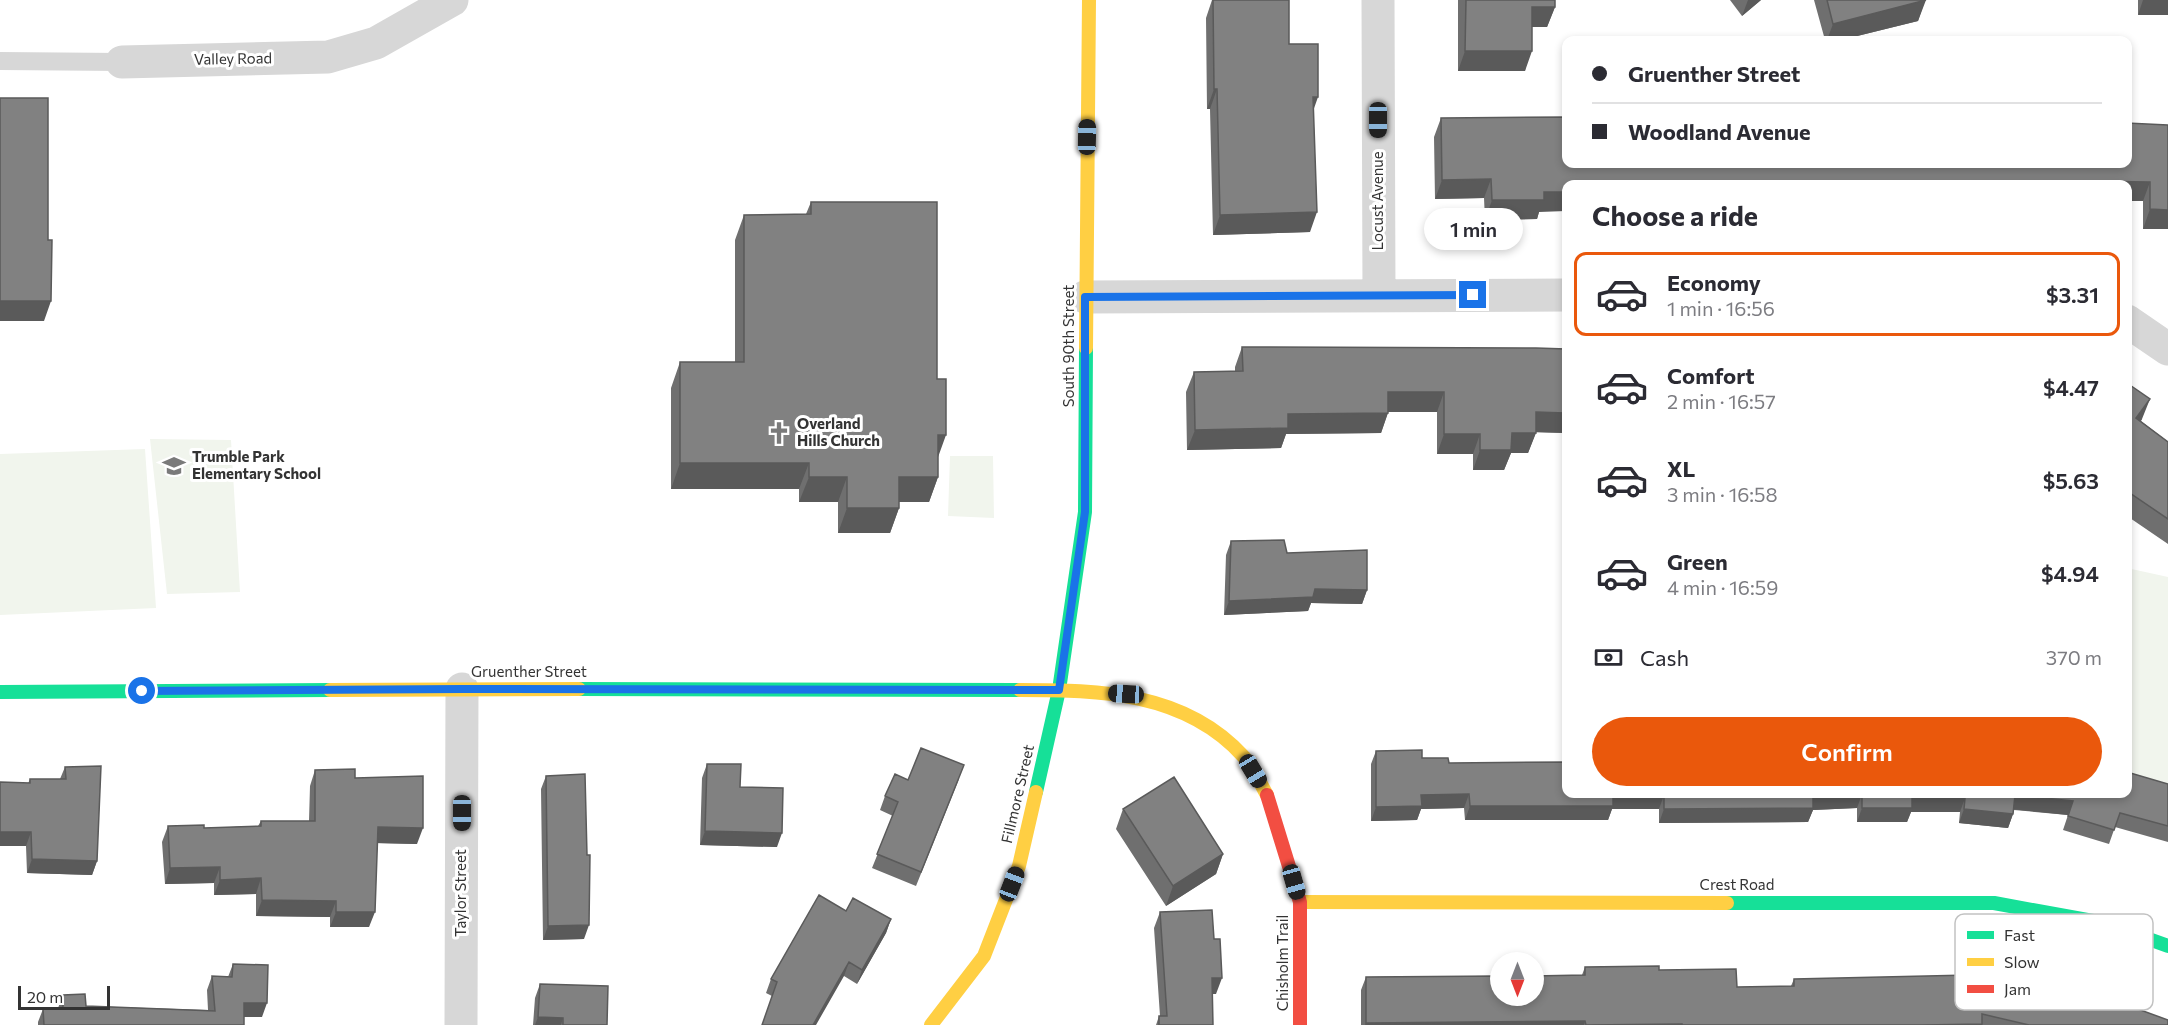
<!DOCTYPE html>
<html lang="en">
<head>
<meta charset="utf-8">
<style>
	body { margin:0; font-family:Commissioner,sans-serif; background:#f2f2f3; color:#2b2b33; height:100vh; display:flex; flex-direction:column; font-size:22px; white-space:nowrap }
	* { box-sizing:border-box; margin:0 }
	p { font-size:20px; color:#7c7c81 }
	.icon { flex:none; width:33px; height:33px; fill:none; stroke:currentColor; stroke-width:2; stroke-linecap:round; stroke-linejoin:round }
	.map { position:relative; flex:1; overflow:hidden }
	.drawer { position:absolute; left:1562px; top:180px; width:570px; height:618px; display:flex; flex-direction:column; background:#fff; border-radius:12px; box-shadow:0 3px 9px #0003 }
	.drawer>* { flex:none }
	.banner { position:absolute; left:1562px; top:36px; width:570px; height:132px; border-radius:12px; box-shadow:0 3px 9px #0003; display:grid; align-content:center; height:132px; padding:0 30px; background:#fff }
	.needle { width:39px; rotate:180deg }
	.tools { position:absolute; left:1490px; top:952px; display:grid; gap:12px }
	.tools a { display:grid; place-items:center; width:54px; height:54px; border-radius:50%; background:#fff; box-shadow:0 3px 9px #0003; font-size:30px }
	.scale { position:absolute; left:18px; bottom:15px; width:92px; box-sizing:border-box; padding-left:6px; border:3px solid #333; border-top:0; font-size:16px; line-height:21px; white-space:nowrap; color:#333; -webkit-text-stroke:4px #fff; paint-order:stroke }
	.end { position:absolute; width:27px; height:27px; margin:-14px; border:8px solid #1a73e8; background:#fff; box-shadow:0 0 0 3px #fff }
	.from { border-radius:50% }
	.bubble { position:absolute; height:42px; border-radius:21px; background:#fff; box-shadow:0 3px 9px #0003; font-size:20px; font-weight:600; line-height:42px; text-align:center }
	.car { position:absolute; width:18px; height:36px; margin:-18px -9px; border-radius:8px; box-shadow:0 0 4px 2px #0007; background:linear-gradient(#222 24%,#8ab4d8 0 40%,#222 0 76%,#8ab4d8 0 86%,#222 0) }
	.banner b { display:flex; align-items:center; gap:21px; height:57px; font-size:22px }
	.banner b+b { border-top:2px solid #e1e1e2 }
	.banner i { width:15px; height:15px; background:#2b2b33 }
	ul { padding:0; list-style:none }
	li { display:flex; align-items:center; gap:18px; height:84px; margin:0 12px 9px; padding:0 18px; border:3px solid transparent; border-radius:12px }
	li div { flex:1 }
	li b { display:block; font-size:22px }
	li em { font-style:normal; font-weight:600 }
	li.active { border-color:#ea580c }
	li>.icon { width:54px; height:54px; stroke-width:1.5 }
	h2 { padding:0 30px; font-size:27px; line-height:72px }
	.pay { display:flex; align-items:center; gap:15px; height:66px; padding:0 30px; font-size:22px }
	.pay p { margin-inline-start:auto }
	.action { display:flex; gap:12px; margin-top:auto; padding:12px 30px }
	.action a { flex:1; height:69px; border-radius:36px; background:#ea580c; color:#fff; font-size:24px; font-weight:600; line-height:69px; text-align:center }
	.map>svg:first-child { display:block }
	.green { fill:#f1f5ed }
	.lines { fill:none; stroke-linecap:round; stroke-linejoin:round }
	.lane { stroke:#d7d7d7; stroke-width:18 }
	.street { stroke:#d7d7d7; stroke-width:33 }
	.fast { stroke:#16e098; stroke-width:14 }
	.slow { stroke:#ffcf43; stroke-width:14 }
	.jam { stroke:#f24e42; stroke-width:14 }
	.wall { fill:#6f6f6f }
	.shaded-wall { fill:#5a5a5a }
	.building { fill:#818181; stroke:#5a5a5a; stroke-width:1.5 }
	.route { stroke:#1a73e8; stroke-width:8 }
	.labels { text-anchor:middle; stroke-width:6; stroke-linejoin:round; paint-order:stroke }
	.street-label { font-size:15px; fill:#333; stroke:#fff }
	.poi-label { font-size:15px; font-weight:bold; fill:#333; stroke:#fff; text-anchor:start }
	.key { fill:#fff; stroke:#c2c2c2; stroke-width:1.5 }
	.key-label { font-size:16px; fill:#333 }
</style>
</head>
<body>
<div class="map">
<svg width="2168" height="1025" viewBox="0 0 2168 1025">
	<rect width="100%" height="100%" fill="#fff"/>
	<!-- green -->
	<path class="green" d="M150 439 231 440 240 592 167 594Z
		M145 449 156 608 0 615V454Z
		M950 456H993L994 518 948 516Z
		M2127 568 2168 577V796L2127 787Z"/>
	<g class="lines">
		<!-- lane -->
		<path class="lane" d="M0 61 122 62"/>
		<!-- street -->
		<path class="street" d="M1378 0 1379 295
			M122 62 328 57 376 43 452 0
			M1085 297 1566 295
			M2127 321 2168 349
			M461 1025 462 689"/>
		<!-- fast -->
		<path class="fast" d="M579 689 1020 690
			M0 692 330 690
			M1036 792 1059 690 1085 512 1086 348
			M1727 903H1994L2104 923 2168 946"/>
		<!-- slow -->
		<path class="slow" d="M1086 348 1089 0
			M330 690 579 689
			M1020 690C1100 690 1185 692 1243 756 1253 766 1260 783 1267 795
			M1300 902 1727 903
			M931 1025 984 956 1019 866 1036 792"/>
		<!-- jam -->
		<path class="jam" d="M1267 795 1300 902V1025"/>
	</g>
	<!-- wall -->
	<path class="wall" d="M1212 0H1289V44L1314 109 1310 232 1213 235 1210 109H1207L1206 18Z
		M1458 0H1555V7L1547 27H1532L1525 71H1458Z
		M1730 0H1761L1742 16Z
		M1814 0H1925L1918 21 1841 40H1825Z
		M2138 0H2168L2138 15Z
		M1441 118 1566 164 2168 125V229H2143V201L2127 184H1566L1539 212 1537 219 1485 220 1484 198 1435 199 1434 137Z
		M811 202 937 379 938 477 929 502H899V508L890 533H838V502H799V489H671V388L680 362H735V240L744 215 806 214Z
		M1242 347 1566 349V433L1536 432 1528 453H1511L1504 470H1473V454H1437V412H1388L1381 433 1286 434 1281 448 1187 450 1186 392 1194 372 1235 371V367Z
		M2127 383 2142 419 2141 421 2168 442V544L2127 516Z
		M1231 541 1287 553 1367 590 1362 604 1311 603 1308 611 1224 615 1226 555Z
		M1376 751 1449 763 2168 784V842L2115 827 2109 844 2063 830 2068 815 2014 810 2013 814 2008 828 1959 823 1960 812H1911L1907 822H1857V808L1813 810 1808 822 1659 823V809H1612L1608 820H1465L1464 808 1421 809 1417 820 1371 821V764Z
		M707 764 777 847 700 845 702 778Z
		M65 767 97 861 92 875 27 873 26 846H0L30 779H60Z
		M315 770 355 778 417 844 378 843 369 927H330V917L256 916V894L214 895V883L165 884 162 842 168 826 204 828 258 826 261 821H309L310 786Z
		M546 776 584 939 543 940 541 789Z
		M959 779 916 886 872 868 893 816 880 810 885 796Z
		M1123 809 1223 854 1216 874 1166 906 1116 829Z
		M846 911 891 919 886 933 857 984 844 976 772 996 766 993 771 979Z
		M1160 912 1216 994H1212L1213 1025H1156L1159 1016H1160L1154 928Z
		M233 964 262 1017H244V1025H38V1022L43 1009 58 1008 63 995 86 1006 208 1010 207 990 212 976 228 977Z
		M1585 967 1659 970 1737 987 1791 986 1794 979 2168 1025H1361V990L1366 977 1582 975Z
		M540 984 607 1025H533L535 998Z"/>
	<!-- shaded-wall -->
	<path class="shaded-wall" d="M1748 0H1761L1742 16Z
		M1926 0 1918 21 1841 40H1827L1833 24Z
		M2143 0H2168V15H2138Z
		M1532 7H1555L1547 27H1525Z
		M1465 51H1532L1525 71H1458Z
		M1214 89H1217L1210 109H1207Z
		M1313 97H1318L1311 117Z
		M1491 179 1484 198 1435 199 1442 180Z
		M1776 181H1847L1845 184H1775Z
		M2080 181 2150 182 2143 201H2127V184H2078Z
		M1544 192H1566V211L1539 212 1537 219 1485 220 1492 200Z
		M2150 209 2168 210V229H2143Z
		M1317 212 1310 232 1213 235 1220 215Z
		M0 301H51L44 321H0Z
		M1388 392H1444L1437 412H1381Z
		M2150 399 2142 419 2129 438 2136 418Z
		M1536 412 1566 413V433L1528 432Z
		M1388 413 1381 433 1286 434 1281 448 1187 450 1195 430 1288 414Z
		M1512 433H1536L1528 453H1511L1504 470H1473L1480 450Z
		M1444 434H1480L1473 454H1437Z
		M938 435H946L937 460Z
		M680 463H809L799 489H671Z
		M809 477H847L838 502H799Z
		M899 477H938L929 502H890Z
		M847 508H899L890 533H838Z
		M1315 589 1367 590 1362 604 1311 603 1308 611 1224 615 1229 601Z
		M1469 794 1464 808 1421 809 1417 820 1371 821 1376 807 1421 795Z
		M1862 794 1857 808 1813 810 1808 822 1659 823 1664 809 1813 796Z
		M1613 795H1664L1659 809H1612L1608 820H1465L1470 806Z
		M2015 795 2073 801 2068 815 2010 809Z
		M1912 798H1965L1960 812H1911L1907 822H1857L1862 808Z
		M1964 809 2013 814 2008 828 1959 823Z
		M378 827 423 828 417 844 373 843Z
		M705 831 782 833 777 847 700 845Z
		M0 832H31L26 846H0Z
		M1223 854 1216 874 1166 906 1173 886Z
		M32 859 97 861 92 875 27 873Z
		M220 867 214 883 165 884 170 868Z
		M261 878 256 894 214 895 220 880Z
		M262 900 336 901 330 917 256 916Z
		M336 912H375L369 927H330Z
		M891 919 886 933 857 984 862 970Z
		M589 925 584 939 543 940 548 926Z
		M849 962 844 976 816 1025H813Z
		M1212 978H1222L1216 994H1206Z
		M244 1003H267L262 1017H239Z
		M538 1017 563 1018 561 1025H535Z
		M1585 1021 1584 1025H1365L1366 1023Z
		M1982 1024V1025H1923Z"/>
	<!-- building -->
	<path class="building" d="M1213 0H1289V44H1318V97H1313L1317 212 1220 215 1217 89H1214Z
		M1466 0H1555V7H1532V51H1465Z
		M1827 0H1926L1833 24Z
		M0 98H48V240H52L51 301H0Z
		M1566 117V164H2127V123L2168 125V210L2150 209V182L2080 181V184H1847V181H1776V184H1566V192H1544V200H1492L1491 179 1442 180 1441 118Z
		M811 202H937V379H946V435H938V477H899V508H847V477H809V463H680V362H744V215L811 214Z
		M1242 347 1536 348 1566 349V413L1536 412V433H1512L1511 450H1480V434H1444V392H1388V413L1288 414V428L1195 430 1194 372 1243 371Z
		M2127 383 2150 399 2136 418 2168 442V519L2127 491Z
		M1284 540 1287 553 1367 550V590L1315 589 1313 597 1229 601 1231 541Z
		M921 748 964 765 921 872 877 854 898 802 885 796 895 774 908 780Z
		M1422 750V758H1448L1449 763 1566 762V794H2127V772L2168 784V826L2120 813 2114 830 2068 816 2073 801 2015 795 2013 814 1964 809 1965 798H1912V808H1862V794L1813 796V808L1664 809V795H1613V806H1470L1469 794 1421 795 1422 806 1376 807V751Z
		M707 764H741L740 787 783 788 782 833 705 831Z
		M101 766 97 861 32 859 31 832H0V782L30 783V779H66L65 767Z
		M355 769V778L423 776V828L378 827 375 912H336V901L262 900 261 878 220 880V867L170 868 168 826 204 825V828L261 826V821H315V770Z
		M585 774 587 855H590L589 925 548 926 546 776Z
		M1174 777 1223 854 1173 886 1123 809Z
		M819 895 846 911 853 898 891 919 862 970 849 962 813 1025H762L777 982 771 979Z
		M1212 910 1214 939H1220L1222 978H1212L1213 1025H1159V1016H1167L1160 912Z
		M233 964 268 965 267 1003H244V1025H44L43 1009 63 1008V995L85 994 86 1006 215 1011 212 976 232 977Z
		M1659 966V970L1736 969 1737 987 1794 986V979L2014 974 2091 992 2168 1020V1025H2029L1982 1014V1024L1923 1025H1682V1024L1586 1025 1585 1021 1366 1023V977L1500 976V996H1533V976L1585 975V967Z
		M540 984 608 986 607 1025H563V1018L538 1017Z"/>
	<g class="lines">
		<!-- route -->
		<path class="route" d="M142 691 462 689 1059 690 1085 512V297L1473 295"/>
	</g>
	<!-- icons -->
	<defs>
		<g id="church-bare" transform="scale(1.8)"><path d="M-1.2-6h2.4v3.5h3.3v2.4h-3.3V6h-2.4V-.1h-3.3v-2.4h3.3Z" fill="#7a7a7a" stroke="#fff" stroke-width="2.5" paint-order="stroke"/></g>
		<g id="school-bare" transform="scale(1.8)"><path d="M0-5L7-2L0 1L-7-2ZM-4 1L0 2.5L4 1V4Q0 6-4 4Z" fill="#7a7a7a" stroke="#fff" stroke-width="2.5" paint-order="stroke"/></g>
	</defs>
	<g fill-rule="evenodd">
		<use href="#church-bare" x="779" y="433"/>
		<use href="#school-bare" x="174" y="466"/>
	</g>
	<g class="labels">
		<!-- street labels -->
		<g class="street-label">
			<text transform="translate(233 59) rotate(-1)" y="5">Valley Road</text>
			<text transform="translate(1378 201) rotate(-90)" y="5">Locust Avenue</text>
			<text transform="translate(1069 346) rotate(-90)" y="5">South 90th Street</text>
			<text x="529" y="677">Gruenther Street</text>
			<text transform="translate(1018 794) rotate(-77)" y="5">Fillmore Street</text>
			<text x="1737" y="890">Crest Road</text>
			<text transform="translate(461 893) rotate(-90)" y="5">Taylor Street</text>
			<text transform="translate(1283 963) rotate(-90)" y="5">Chisholm Trail</text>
		</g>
		<!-- poi labels -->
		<g class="poi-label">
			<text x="797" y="429">Overland<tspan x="797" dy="17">Hills Church</tspan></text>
			<text x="192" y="462">Trumble Park<tspan x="192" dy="17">Elementary School</tspan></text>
		</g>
	</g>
	<!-- legend -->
	<rect x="1955" y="914" width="198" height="96" rx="9" class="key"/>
	<rect x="1967" y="931" width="27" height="8" fill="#16e098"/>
	<rect x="1967" y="958" width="27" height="8" fill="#ffcf43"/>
	<rect x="1967" y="985" width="27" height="8" fill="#f24e42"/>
	<g class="key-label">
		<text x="2004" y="941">Fast</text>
		<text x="2004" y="968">Slow</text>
		<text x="2004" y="995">Jam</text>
	</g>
</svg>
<div class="tools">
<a><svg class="needle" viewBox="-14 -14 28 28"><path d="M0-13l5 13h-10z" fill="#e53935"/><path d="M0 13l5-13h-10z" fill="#7c7c81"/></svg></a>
</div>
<div class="scale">20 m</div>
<i class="end from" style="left:142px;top:691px"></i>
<i class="end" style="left:1473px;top:295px"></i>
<div class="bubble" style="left:1424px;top:208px;width:99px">1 min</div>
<i class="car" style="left:1378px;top:120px;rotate:180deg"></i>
<i class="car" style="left:1087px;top:137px;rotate:1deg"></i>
<i class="car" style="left:1126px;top:694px;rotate:273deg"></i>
<i class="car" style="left:1253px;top:771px;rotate:149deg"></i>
<i class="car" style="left:462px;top:813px;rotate:180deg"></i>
<i class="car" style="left:1294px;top:882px;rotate:164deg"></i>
<i class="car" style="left:1012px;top:884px;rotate:21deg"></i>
<div class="banner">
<b><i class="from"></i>Gruenther Street</b>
<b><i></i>Woodland Avenue</b>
</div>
<section class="drawer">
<h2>Choose a ride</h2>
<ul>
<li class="active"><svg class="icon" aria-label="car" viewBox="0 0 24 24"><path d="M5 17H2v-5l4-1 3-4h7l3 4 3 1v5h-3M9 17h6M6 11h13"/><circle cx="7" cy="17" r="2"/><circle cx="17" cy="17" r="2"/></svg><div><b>Economy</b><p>1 min · 16:56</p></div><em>$3.31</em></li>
<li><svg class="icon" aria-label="car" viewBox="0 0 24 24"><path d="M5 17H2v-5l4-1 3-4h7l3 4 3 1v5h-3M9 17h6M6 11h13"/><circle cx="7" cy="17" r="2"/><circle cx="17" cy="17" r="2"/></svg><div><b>Comfort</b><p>2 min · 16:57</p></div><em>$4.47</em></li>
<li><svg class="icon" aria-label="car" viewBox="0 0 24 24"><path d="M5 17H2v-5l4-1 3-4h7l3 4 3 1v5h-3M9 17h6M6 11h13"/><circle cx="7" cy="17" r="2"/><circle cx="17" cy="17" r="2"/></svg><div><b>XL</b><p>3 min · 16:58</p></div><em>$5.63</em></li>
<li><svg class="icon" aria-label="car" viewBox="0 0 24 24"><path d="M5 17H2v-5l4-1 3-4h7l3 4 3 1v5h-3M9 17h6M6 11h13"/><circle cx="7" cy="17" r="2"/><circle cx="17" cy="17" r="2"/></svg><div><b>Green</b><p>4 min · 16:59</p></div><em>$4.94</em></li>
</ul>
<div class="pay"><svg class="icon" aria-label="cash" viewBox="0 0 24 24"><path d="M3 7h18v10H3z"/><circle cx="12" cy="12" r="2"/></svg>Cash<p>370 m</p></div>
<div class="action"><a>Confirm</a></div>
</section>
</div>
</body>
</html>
